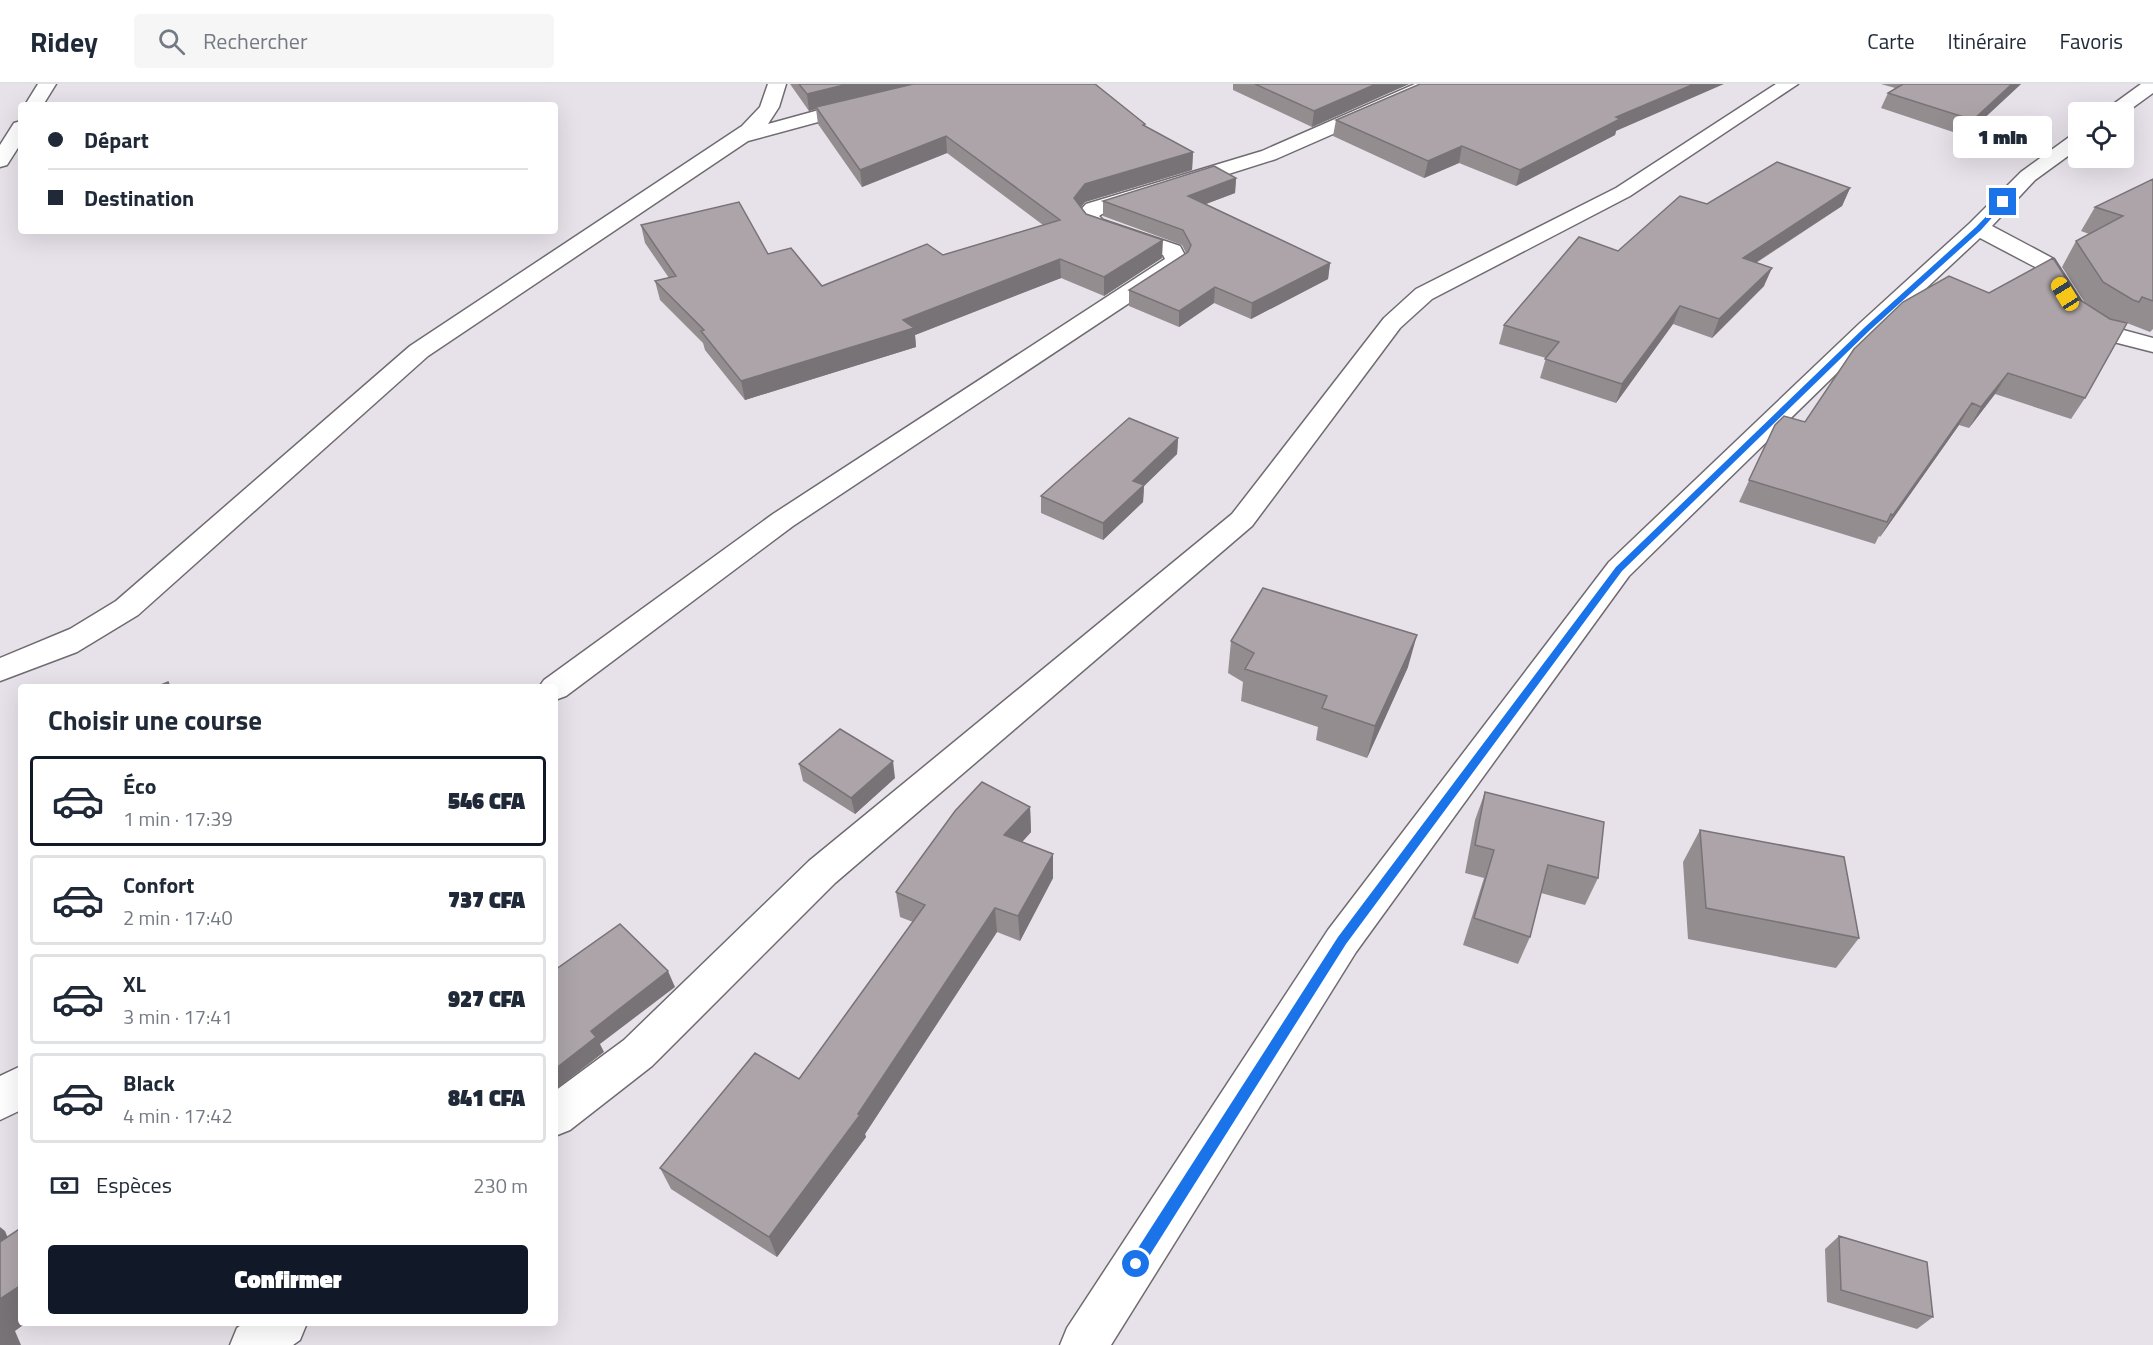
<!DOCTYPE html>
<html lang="fr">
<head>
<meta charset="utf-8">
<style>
	body { margin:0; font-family:"Titillium Web",sans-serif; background:#f6f6f7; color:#1f2937; height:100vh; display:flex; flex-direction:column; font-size:22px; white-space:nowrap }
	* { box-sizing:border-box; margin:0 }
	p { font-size:20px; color:#747a83 }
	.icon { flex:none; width:33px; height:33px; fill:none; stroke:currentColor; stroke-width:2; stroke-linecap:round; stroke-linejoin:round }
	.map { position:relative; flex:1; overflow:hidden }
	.drawer { position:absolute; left:18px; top:600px; width:540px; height:642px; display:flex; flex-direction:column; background:#fff; border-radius:6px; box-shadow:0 6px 24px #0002 }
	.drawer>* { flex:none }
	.top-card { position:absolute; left:18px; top:18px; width:540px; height:132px; border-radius:6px; box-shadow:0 6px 24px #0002; display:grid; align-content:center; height:132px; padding:0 30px; background:#fff }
	.buttons { position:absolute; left:2068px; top:18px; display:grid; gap:12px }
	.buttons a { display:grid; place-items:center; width:66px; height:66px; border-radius:6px; background:#fff; box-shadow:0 6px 24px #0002; font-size:30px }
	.end { position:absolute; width:27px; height:27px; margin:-14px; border:8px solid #1a73e8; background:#fff; box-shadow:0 0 0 3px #fff }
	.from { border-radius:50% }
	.bubble { position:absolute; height:42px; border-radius:6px; background:#fff; box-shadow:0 6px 24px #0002; font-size:20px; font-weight:800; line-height:42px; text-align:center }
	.car { position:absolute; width:18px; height:36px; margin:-18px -9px; border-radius:8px; box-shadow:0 0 4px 2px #0007; background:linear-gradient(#f5c518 24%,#345 0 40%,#f5c518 0 76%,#345 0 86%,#f5c518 0) }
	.top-card b { display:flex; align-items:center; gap:21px; height:57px; font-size:22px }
	.top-card b+b { border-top:2px solid #e0e1e3 }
	.top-card i { width:15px; height:15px; background:#1f2937 }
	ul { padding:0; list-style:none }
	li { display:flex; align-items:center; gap:18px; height:90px; margin:0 12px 9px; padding:0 18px; border:3px solid #e0e1e3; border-radius:6px }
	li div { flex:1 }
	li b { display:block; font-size:22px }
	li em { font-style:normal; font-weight:800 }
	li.on { border-color:#111827 }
	li>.icon { width:54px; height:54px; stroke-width:1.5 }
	h2 { padding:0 30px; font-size:27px; line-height:72px }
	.pay { display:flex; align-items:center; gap:15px; height:66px; padding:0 30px; font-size:22px }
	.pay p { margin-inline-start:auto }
	.primary-button { display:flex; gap:12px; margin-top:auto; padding:12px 30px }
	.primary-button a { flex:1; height:69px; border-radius:6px; background:#111827; color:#fff; font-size:24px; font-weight:800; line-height:69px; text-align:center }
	header { display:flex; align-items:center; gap:36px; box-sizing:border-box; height:84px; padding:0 30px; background:#fff; border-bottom:2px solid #e0e1e3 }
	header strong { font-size:28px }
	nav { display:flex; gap:33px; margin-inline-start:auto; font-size:21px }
	.search { width:420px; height:54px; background:#f6f6f7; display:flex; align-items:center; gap:15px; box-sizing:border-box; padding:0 21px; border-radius:6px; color:#747a83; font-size:22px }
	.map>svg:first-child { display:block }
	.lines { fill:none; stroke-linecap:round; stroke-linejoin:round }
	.minor-casing { stroke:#706b71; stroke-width:3 }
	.primary-casing { stroke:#706b71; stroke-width:3 }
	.minor { fill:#fff; fill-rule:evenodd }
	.primary { fill:#fff; fill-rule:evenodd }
	.wall { fill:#948d90 }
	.shaded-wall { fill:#787376 }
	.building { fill:#aca4a8; stroke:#787376; stroke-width:1.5 }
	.route { fill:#1a73e8 }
</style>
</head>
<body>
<header>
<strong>Ridey</strong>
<div class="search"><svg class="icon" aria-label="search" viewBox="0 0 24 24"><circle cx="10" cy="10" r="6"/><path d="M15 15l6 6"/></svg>Rechercher</div>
<nav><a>Carte</a><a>Itinéraire</a><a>Favoris</a></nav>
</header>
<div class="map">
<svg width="2153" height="1261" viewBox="0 0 2153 1261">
	<rect width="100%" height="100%" fill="#e7e2e9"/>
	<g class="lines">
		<!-- minor casing -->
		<g class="minor-casing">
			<path id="minor" d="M768 0H786L779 23 768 40 859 15 866 17 868 21 866 25 748 57 428 272 138 531 77 568 0 597V574L70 545 116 517 410 262 742 42 760 23Z
				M1415 0H1440L1438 4 1276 75 1102 130 1099 132 1103 136 1180 162 1188 177 1185 182 793 442 566 612 555 616V603H539L544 596 773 430 1165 175 1163 171 1087 146 1076 131 1086 120 1262 67Z
				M1776 0H1798L1630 112 1432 215 1400 244 1252 442 835 799 652 982 570 1046 555 1052V1007L624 956 809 777 1232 430 1384 234 1416 205 1616 104Z
				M2141 0H2153V9L2124 30V28H2106L2108 24Z
				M2079 49V64L2035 96 1992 142 2054 175 2086 225 2116 244 2153 254V268L2098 254 2069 235 2037 184 1980 154 1877 250 1629 492 1356 868 1111 1261H1060L1067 1244 1328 846 1609 478 1859 240 1970 139 2021 88 2072 51Z
				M21 982V1026L0 1036V992Z
				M244 1239H307L300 1256 293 1261H230L237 1244Z"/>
		</g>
		<!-- primary casing -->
		<g class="primary-casing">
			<path id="primary" d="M38 0H56L43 21H25Z
				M21 37V59L7 81 0 83V61L14 39Z"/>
		</g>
		<!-- minor -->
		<use href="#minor" class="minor"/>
		<!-- primary -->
		<use href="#primary" class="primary"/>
	</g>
	<!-- wall -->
	<path class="wall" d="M790 0H1095L1145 40V42L1193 68 1192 86 1085 118 1081 123 1086 130 1162 174 1104 212 1061 194 915 251 916 263 745 316 705 266 703 259 660 216 655 197 669 194 645 159 641 141 768 170 822 202 943 171 1043 141 947 69 862 103 818 40 816 25 809 27Z
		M1233 0H1409L1312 43 1233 6Z
		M1881 0H2021L1965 52 1881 24 1888 9 1895 4Z
		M1336 36 1616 47 1615 51 1516 102 1459 79 1424 94 1333 52Z
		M1236 94 1235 109 1206 120 1330 179 1328 195 1251 235 1214 219 1179 243 1129 222V206L1186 169 1182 161 1103 132V117Z
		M2153 95V245L2150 248 2127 239 2085 314 2071 335 1995 310 1969 344 1959 341 1880 453 1879 452 1875 460 1739 418 1775 341 1805 338 1989 209 2080 216 2085 219 2062 183 2076 157 2089 150 2081 147 2095 123Z
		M1850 104 1842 122 1756 179 1764 202 1712 254 1673 240 1616 319 1540 294 1546 274 1499 260 1504 241 1618 167 1707 120Z
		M1178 354 1177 370 1144 402 1143 418 1103 456 1041 429V412Z
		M1231 557 1408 583 1367 674 1316 656 1318 643 1241 617 1243 598 1228 589Z
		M799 680 895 694 855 730 803 697Z
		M1485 708 1598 794 1585 821 1541 809 1530 853 1518 880 1463 861 1484 794 1465 789 1475 736Z
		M1030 723 1031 748 1022 758 1053 794 1020 857 997 848 865 1050 866 1053 777 1173 671 1105 660 1084 799 995 913 838 900 833 896 808Z
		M1700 746 1859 854 1836 884 1688 855 1683 778Z
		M1839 1152 1933 1233 1917 1245 1827 1218 1825 1165Z"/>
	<!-- shaded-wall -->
	<path class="shaded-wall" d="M848 0H916L816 23V25L809 27 807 10Z
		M1376 0H1409L1312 43 1314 27Z
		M1694 0H1724L1616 47 1615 51 1516 102 1520 86 1616 33Z
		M2012 0H2021L1965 52 1973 36Z
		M946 52 947 69 862 103 860 86Z
		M1462 62 1459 79 1424 94 1428 77Z
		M1193 68 1192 86 1085 118 1074 132V114L1085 100Z
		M1236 94 1235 109 1187 127 1188 112Z
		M1850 104 1842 122 1735 192 1743 174Z
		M1163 156 1162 174 1104 212V193Z
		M1060 175 1061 194 915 251 916 263 745 316 741 297 903 236Z
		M1330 179 1328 195 1251 235 1252 219Z
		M1772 184 1764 202 1712 254 1719 235Z
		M1215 203 1214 219 1179 243V227Z
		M1680 222 1673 240 1616 319 1622 300Z
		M2008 289 1995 310 1969 344 1981 323Z
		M1972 319 1959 341 1880 453 1893 431Z
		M1178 354 1177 370 1144 402 1143 418 1103 456V439L1133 397Z
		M1417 551 1408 583 1367 674 1375 642Z
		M893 677 895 694 855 730 851 714Z
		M1030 723 1031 748 1006 776 1004 751Z
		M1053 770V794L1020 857 1018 832Z
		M995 824 997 848 865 1050 866 1053 777 1173 769 1153 858 1030Z
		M668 887 675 903 600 960 604 968 555 1006V985L591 947Z
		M0 1143 5 1147 21 1185 0 1172Z
		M21 1201V1239H26L15 1247 21 1261H0V1215Z"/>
	<!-- building -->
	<path class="building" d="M799 0H848L807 10Z
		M913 0H1095L1145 40 1143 41 1193 68 1085 100 1074 114 1086 130 1163 156 1104 193 1060 175 903 236 914 244 741 297 701 247 704 246 655 197 676 192 641 141 739 118 768 170 791 164 822 202 927 160 943 171 1060 136 946 52 860 86 816 23Z
		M1255 0H1376L1314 27Z
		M1420 0H1694L1616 33 1620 35 1520 86 1462 62 1428 77 1336 36Z
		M1903 0H2012L1973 36 1888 9Z
		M1777 78 1850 104 1743 174 1772 184 1719 235 1680 222 1622 300 1545 275 1559 258 1504 241 1579 153 1618 167 1680 112 1707 120Z
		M1214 82 1236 94 1188 112 1330 179 1252 219 1215 203 1179 227 1129 206 1188 168 1191 161 1183 146 1103 117Z
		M2153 95V217L2142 213 2139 218 2133 216 2103 198 2076 157 2123 132 2095 123Z
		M2053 174 2080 216 2110 235 2127 239 2085 314 2008 289 1981 323 1972 319 1893 431 1891 430 1887 438 1749 396 1775 341 1784 332 1805 338 1854 265 1903 218 1949 192 1989 209Z
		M1129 334 1178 354 1133 397 1144 401 1103 439 1041 412Z
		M1263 504 1417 551 1375 642 1322 624 1327 612 1245 585 1254 569 1231 557Z
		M168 598 170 603H156Z
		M840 645 893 677 851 714 799 680Z
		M982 698 1030 723 1004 751 1053 770 1018 832 995 824 858 1030 860 1031 769 1153 660 1084 755 969 799 995 925 821 896 808 955 727Z
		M1485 708 1604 738 1598 794 1548 781 1530 853 1474 834 1494 766 1475 761Z
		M1700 746 1844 773 1859 854 1706 824Z
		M620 840 668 887 591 947 596 953 555 985V886Z
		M21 1144V1201L0 1215V1158Z
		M1839 1152 1927 1178 1933 1233 1841 1206Z"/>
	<!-- route -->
	<path class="route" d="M2001 117 2006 118 1981 146 1870 246 1622 487 1346 860 1141 1185 1136 1187 1131 1185 1129 1180 1131 1175 1338 853 1616 483 1865 243 1976 143Z"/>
</svg>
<div class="buttons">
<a><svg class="icon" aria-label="locate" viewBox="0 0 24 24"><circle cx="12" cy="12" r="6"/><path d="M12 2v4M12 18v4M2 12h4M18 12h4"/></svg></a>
</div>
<i class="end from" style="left:1136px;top:1180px"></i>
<i class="end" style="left:2003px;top:118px"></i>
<div class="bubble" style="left:1953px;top:32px;width:99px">1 min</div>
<i class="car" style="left:2065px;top:210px;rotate:328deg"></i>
<div class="top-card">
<b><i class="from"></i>Départ</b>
<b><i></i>Destination</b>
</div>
<section class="drawer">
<h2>Choisir une course</h2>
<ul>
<li class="on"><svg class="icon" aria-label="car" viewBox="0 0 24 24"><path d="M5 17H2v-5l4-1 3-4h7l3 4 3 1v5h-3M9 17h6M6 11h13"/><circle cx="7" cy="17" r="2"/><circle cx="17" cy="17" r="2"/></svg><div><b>Éco</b><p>1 min · 17:39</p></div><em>546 CFA</em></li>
<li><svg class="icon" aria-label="car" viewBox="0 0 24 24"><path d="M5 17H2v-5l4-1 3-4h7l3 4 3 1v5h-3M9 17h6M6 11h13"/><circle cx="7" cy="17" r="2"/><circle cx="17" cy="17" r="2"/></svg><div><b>Confort</b><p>2 min · 17:40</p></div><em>737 CFA</em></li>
<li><svg class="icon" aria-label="car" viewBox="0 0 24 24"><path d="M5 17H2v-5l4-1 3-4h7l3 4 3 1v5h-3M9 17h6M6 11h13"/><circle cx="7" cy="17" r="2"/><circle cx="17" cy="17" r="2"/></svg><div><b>XL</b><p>3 min · 17:41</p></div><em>927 CFA</em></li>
<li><svg class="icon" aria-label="car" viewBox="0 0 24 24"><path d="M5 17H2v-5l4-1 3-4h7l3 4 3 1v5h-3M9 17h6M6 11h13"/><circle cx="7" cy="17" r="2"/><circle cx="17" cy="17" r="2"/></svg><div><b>Black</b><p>4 min · 17:42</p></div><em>841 CFA</em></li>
</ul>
<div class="pay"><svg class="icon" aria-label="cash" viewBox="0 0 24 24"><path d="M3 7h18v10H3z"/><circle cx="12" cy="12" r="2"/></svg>Espèces<p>230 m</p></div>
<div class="primary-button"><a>Confirmer</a></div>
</section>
</div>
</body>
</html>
